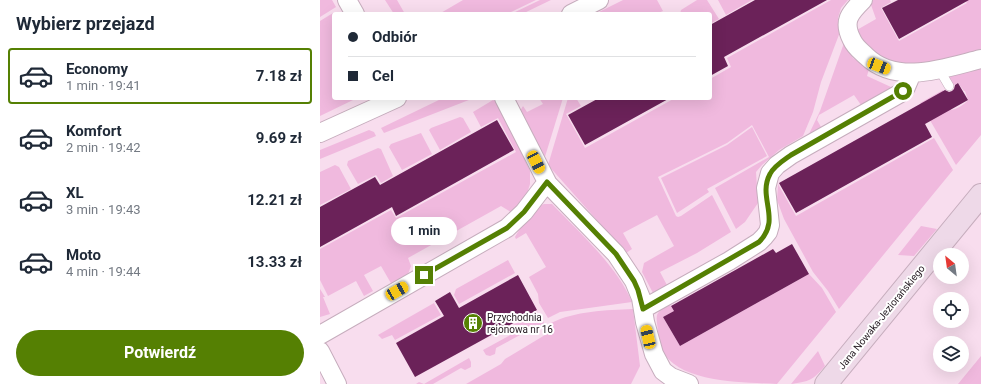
<!DOCTYPE html>
<html lang="pl">
<head>
<meta charset="utf-8">
<style>
	body { margin:0; font-family:Roboto,sans-serif; background:#f2f2f3; color:#1f2937; height:100vh; display:flex; flex-direction:column; font-size:15px; white-space:nowrap }
	* { box-sizing:border-box; margin:0 }
	p { font-size:13px; color:#747a83 }
	.icon { flex:none; width:22px; height:22px; fill:none; stroke:currentColor; stroke-width:2; stroke-linecap:round; stroke-linejoin:round }
	.map { position:relative; flex:1; overflow:hidden }
	.side { display:flex; flex-direction:column; background:#fff; width:320px }
	.side>* { flex:none }
	.guide { position:absolute; left:12px; top:12px; width:380px; height:88px; border-radius:4px; box-shadow:0 4px 16px #0002; display:grid; align-content:center; height:88px; padding:0 16px; background:#fff }
	.needle { width:26px; rotate:331deg }
	.controls { position:absolute; left:613px; top:248px; display:grid; gap:8px }
	.controls a { display:grid; place-items:center; width:36px; height:36px; border-radius:50%; background:#fff; box-shadow:0 4px 16px #0002; font-size:20px }
	.end { position:absolute; width:18px; height:18px; margin:-9px; border:5px solid #558003; background:#fff; box-shadow:0 0 0 2px #fff }
	.from { border-radius:50% }
	.bubble { position:absolute; height:28px; border-radius:14px; background:#fff; box-shadow:0 4px 16px #0002; font-size:13px; font-weight:700; line-height:28px; text-align:center }
	.car { position:absolute; width:12px; height:24px; margin:-12px -6px; border-radius:5px; box-shadow:0 0 3px 1px #0007; background:linear-gradient(#f5c518 24%,#345 0 40%,#f5c518 0 76%,#345 0 86%,#f5c518 0) }
	.guide b { display:flex; align-items:center; gap:14px; height:38px; font-size:15px }
	.guide b+b { border-top:1px solid #e0e1e3 }
	.guide i { width:10px; height:10px; background:#1f2937 }
	ul { padding:0; list-style:none }
	li { display:flex; align-items:center; gap:12px; height:56px; margin:0 8px 6px; padding:0 8px; border:2px solid transparent; border-radius:4px }
	li div { flex:1 }
	li b { display:block; font-size:15px }
	li em { font-style:normal; font-weight:700 }
	li.current { border-color:#558003 }
	li>.icon { width:36px; height:36px; stroke-width:1.5 }
	h2 { padding:0 16px; font-size:18px; line-height:48px }
	.cta { display:flex; gap:8px; margin-top:auto; padding:8px 16px }
	.cta a { flex:1; height:46px; border-radius:24px; background:#558003; color:#fff; font-size:16px; font-weight:700; line-height:46px; text-align:center }
	main { display:flex; flex:1; min-height:0 }
	.map>svg:first-child { display:block }
	.green { fill:#f0b9de }
	.building { fill:#6b2259 }
	.lines { fill:none; stroke-linecap:round; stroke-linejoin:round }
	.lane-casing { stroke:#c6adbd; stroke-width:10 }
	.street-casing { stroke:#c6adbd; stroke-width:20 }
	.secondary-casing { stroke:#c6adbd; stroke-width:24 }
	.lane { stroke:#fff; stroke-width:9 }
	.street { stroke:#fff; stroke-width:18 }
	.secondary { stroke:#eed9e8; stroke-width:22 }
	.route { stroke:#558003; stroke-width:5 }
	.labels { text-anchor:middle; stroke-width:4; stroke-linejoin:round; paint-order:stroke }
	.poi-label { font-size:10px; fill:#241a21; stroke:#fff; text-anchor:start }
	.street-label { font-size:10px; fill:#241a21; stroke:#fff }
</style>
</head>
<body>
<main>
<section class="side">
<h2>Wybierz przejazd</h2>
<ul>
<li class="current"><svg class="icon" aria-label="car" viewBox="0 0 24 24"><path d="M5 17H2v-5l4-1 3-4h7l3 4 3 1v5h-3M9 17h6M6 11h13"/><circle cx="7" cy="17" r="2"/><circle cx="17" cy="17" r="2"/></svg><div><b>Economy</b><p>1 min · 19:41</p></div><em>7.18 zł</em></li>
<li><svg class="icon" aria-label="car" viewBox="0 0 24 24"><path d="M5 17H2v-5l4-1 3-4h7l3 4 3 1v5h-3M9 17h6M6 11h13"/><circle cx="7" cy="17" r="2"/><circle cx="17" cy="17" r="2"/></svg><div><b>Komfort</b><p>2 min · 19:42</p></div><em>9.69 zł</em></li>
<li><svg class="icon" aria-label="car" viewBox="0 0 24 24"><path d="M5 17H2v-5l4-1 3-4h7l3 4 3 1v5h-3M9 17h6M6 11h13"/><circle cx="7" cy="17" r="2"/><circle cx="17" cy="17" r="2"/></svg><div><b>XL</b><p>3 min · 19:43</p></div><em>12.21 zł</em></li>
<li><svg class="icon" aria-label="car" viewBox="0 0 24 24"><path d="M5 17H2v-5l4-1 3-4h7l3 4 3 1v5h-3M9 17h6M6 11h13"/><circle cx="7" cy="17" r="2"/><circle cx="17" cy="17" r="2"/></svg><div><b>Moto</b><p>4 min · 19:44</p></div><em>13.33 zł</em></li>
</ul>
<div class="cta"><a>Potwierdź</a></div>
</section>
<div class="map">
<svg width="661" height="384" viewBox="0 0 661 384">
	<rect width="100%" height="100%" fill="#f8ddee"/>
	<!-- green -->
	<path class="green" d="M0 0H12L16 7 0 17Z
		M65 0H77L85 14H74Z
		M143 0H216L187 14H119Z
		M220 0H231L202 14H191Z
		M303 0H337L343 11 336 14H275Z
		M377 0H387L399 19 390 24V14H360L361 10Z
		M398 0H432L406 15Z
		M511 0H528L521 8 518 18 520 32 501 82 493 112 483 136 459 150 442 165 436 172 438 203 425 222 416 229 395 188 449 157 432 125 407 143 338 177 356 216 358 217 361 216 392 195 411 232 377 253 340 272 348 287 338 292 333 293 322 272 324 263 354 246 337 215 303 233 312 249 306 253 228 165 248 98H256L261 106 246 114 265 148 355 98H390V79L411 67 407 58Z
		M553 0H570L571 2 561 8 579 41 647 3 645 0H661V52L593 67 573 62 559 57 547 49 535 31 556 19 550 2Z
		M13 13 16 14H14V98H32L33 100 0 116V21Z
		M524 43 533 58 549 69 547 76 571 87 569 91 541 105 534 95 499 115 497 120 501 127 489 134 500 111Z
		M661 66V135L636 165 600 103 623 90 626 103 631 110C637 109 644 105 648 100L645 91H644L638 83 632 86 628 78V75Z
		M123 98H154L64 133 61 128Z
		M219 98H243L224 160 200 111 203 106 207 112 223 104Z
		M173 100 178 102 210 171V184L206 197 194 214 181 206 88 258 91 266 87 277 72 285 61 266 44 275 53 291 44 296 36 281 8 296 0 280V249L71 210 76 218 196 152 178 118 161 127 153 112Z
		M140 117 143 118 151 132 120 150 109 130 111 128Z
		M432 127 447 156 387 189 389 192 357 213 341 178 407 145Z
		M49 130 54 132 56 136 0 159V150Z
		M101 133 112 154 82 170 69 147 71 144Z
		M614 138 633 170 519 309 508 291 493 272 464 219 457 200 458 184 476 216Z
		M58 148 61 149 73 176 61 183 56 175 38 184 27 165 28 161Z
		M15 165 19 167 31 189 0 205V172Z
		M224 204H232C259 232 297 266 312 302L240 312 228 318 219 303 218 294 209 277 226 267 206 233 196 239 195 237C202 226 211 208 224 204Z
		M601 226 617 229 594 256 578 255Z
		M188 260 195 273 139 304 134 295 136 289Z
		M489 274 502 288 516 312 457 384C423 382 359 384 341 349 339 344 339 337 338 331 336 315 334 312 350 305L354 311 343 317 360 346Z
		M0 289 5 297H3L10 314 0 317Z
		M114 303 121 315 75 340 72 335 62 339 58 335Z
		M313 309 320 366 311 384H146L181 364 185 359 225 335 230 330 231 323C255 311 286 310 313 309Z
		M217 311 224 323 223 328 217 330 213 328 176 348 175 354 170 356 166 355 163 350 196 332 193 325Z
		M498 351 505 366C492 381 490 381 471 384Z
		M661 356V384H638Z
		M149 358 151 362V367L145 370 141 368 113 384H96L99 382 104 384Z"/>
	<!-- building -->
	<path class="building" d="M435 0H507L404 57 408 66 390 76V25Z
		M578 0H649L579 39 562 8Z
		M638 83 648 100 605 124 612 137 476 213 459 183 625 90 629 92 632 91 634 89 635 85Z
		M279 98H350L265 145 248 115Z
		M177 120 194 150 76 216 72 207 0 247V207L55 177 60 185Z
		M472 244 489 274 360 346 343 317 354 311 351 306 453 249 456 253Z
		M198 275 217 310 95 377 76 343 124 316 115 301 130 292 139 308Z"/>
	<g class="lines">
		<!-- lane casing -->
		<g class="lane-casing">
			<path id="lane" d="M619 69 629 86"/>
		</g>
		<!-- street casing -->
		<g class="street-casing">
			<path id="street" d="M27 0 35 14
				M543 0C530 13 522 21 532 40 535 47 541 51 546 56 577 86 625 68 661 59
				M251 14 279 0
				M184 98 228 184 296 254 314 281 321 298 325 322 334 354 343 371 351 377 369 384
				M0 133 77 98
				M323 309 409 261 439 242 444 237 448 232 450 225 446 188 450 173 457 165 471 155 579 94 586 87 592 73
				M0 335 187 228 204 212 227 182
				M0 351 17 384"/>
		</g>
		<!-- secondary casing -->
		<g class="secondary-casing">
			<path id="secondary" d="M506 384 661 195"/>
		</g>
		<!-- lane -->
		<use href="#lane" class="lane"/>
		<!-- street -->
		<use href="#street" class="street"/>
		<!-- secondary -->
		<use href="#secondary" class="secondary"/>
	</g>
	<g class="lines">
		<!-- route -->
		<path class="route" d="M104 275 187 228 204 212 227 182 296 254 314 281 318 290 323 309 439 242C462 219 437 198 450 174 454 166 464 160 471 155L583 91"/>
	</g>
	<!-- icons -->
	<defs>
		<g id="building-disc" transform="scale(1)"><circle r="9.5" fill="#558003" stroke="#fff"/><path d="M-4-6H4V6H1V3H-1V6H-4ZM-2.5-4.3h1.7v1.8h-1.7ZM.8-4.3h1.7v1.8H.8ZM-2.5-1h1.7V.8h-1.7ZM.8-1h1.7V.8H.8Z" fill="#fff"/></g>
	</defs>
	<g fill-rule="evenodd">
		<use href="#building-disc" x="153" y="323"/>
	</g>
	<g class="labels">
		<!-- poi labels -->
		<g class="poi-label">
			<text x="167" y="321">Przychodnia<tspan x="167" dy="12">rejonowa nr 16</tspan></text>
		</g>
		<!-- street labels -->
		<g class="street-label">
			<text transform="translate(561 317) rotate(-51)" y="4">Jana Nowaka-Jeziorańskiego</text>
		</g>
	</g>
</svg>
<div class="controls">
<a><svg class="needle" viewBox="-14 -14 28 28"><path d="M0-13l5 13h-10z" fill="#e53935"/><path d="M0 13l5-13h-10z" fill="#747a83"/></svg></a>
<a><svg class="icon" aria-label="locate" viewBox="0 0 24 24"><circle cx="12" cy="12" r="6"/><path d="M12 2v4M12 18v4M2 12h4M18 12h4"/></svg></a>
<a><svg class="icon" aria-label="layers" viewBox="0 0 24 24"><path d="M12 4l9 5-9 5-9-5zM3 14l9 5 9-5"/></svg></a>
</div>
<i class="end from" style="left:583px;top:91px"></i>
<i class="end" style="left:104px;top:275px"></i>
<div class="bubble" style="left:71px;top:217px;width:66px">1 min</div>
<i class="car" style="left:559px;top:66px;rotate:111deg"></i>
<i class="car" style="left:216px;top:162px;rotate:153deg"></i>
<i class="car" style="left:77px;top:291px;rotate:60deg"></i>
<i class="car" style="left:328px;top:337px;rotate:347deg"></i>
<div class="guide">
<b><i class="from"></i>Odbiór</b>
<b><i></i>Cel</b>
</div>
</div>
</main>
</body>
</html>
